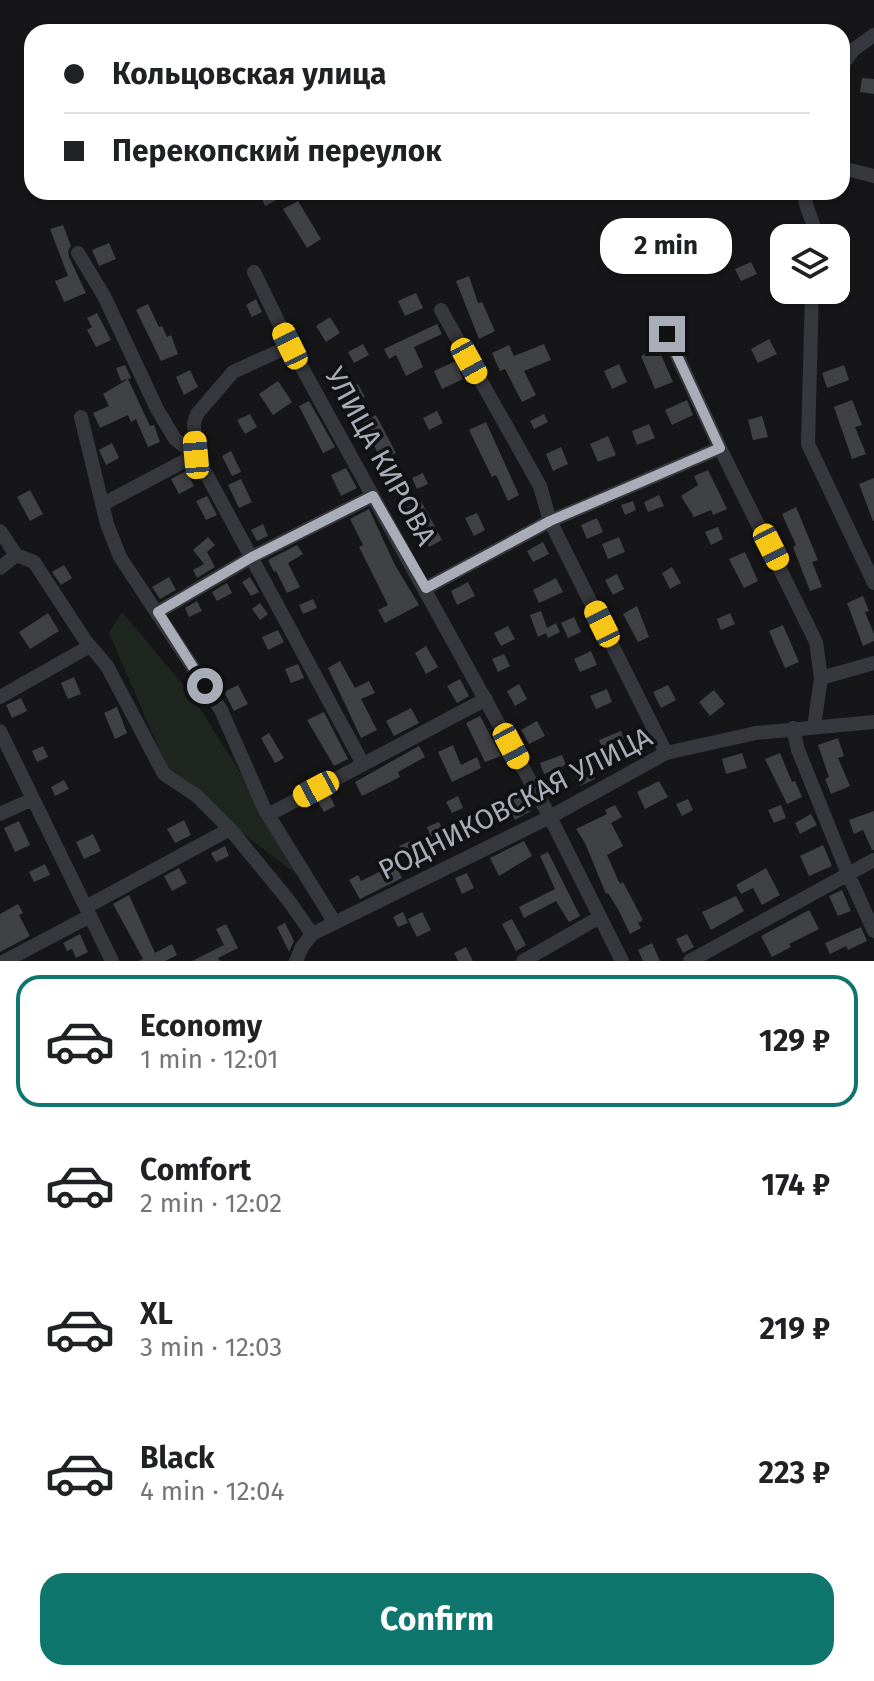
<!DOCTYPE html>
<html lang="en">
<head>
<meta charset="utf-8">
<style>
	body { margin:0; font-family:"Fira Sans",sans-serif; background:#f2f2f2; color:#202124; height:100vh; display:flex; flex-direction:column; font-size:30px; white-space:nowrap }
	* { box-sizing:border-box; margin:0 }
	p { font-size:26px; color:#757577 }
	.icon { flex:none; width:44px; height:44px; fill:none; stroke:currentColor; stroke-width:2; stroke-linecap:round; stroke-linejoin:round }
	.map { position:relative; height:961px; overflow:hidden }
	.panel { display:flex; flex-direction:column; background:#fff; flex:1 }
	.panel>* { flex:none }
	.guide { position:absolute; left:24px; top:24px; width:826px; height:176px; border-radius:24px; box-shadow:0 2px 6px #0004; display:grid; align-content:center; height:176px; padding:0 40px; background:#fff }
	.buttons { position:absolute; left:770px; top:224px; display:grid; gap:16px }
	.buttons a { display:grid; place-items:center; width:80px; height:80px; border-radius:16px; background:#fff; box-shadow:0 2px 6px #0004; font-size:40px }
	.end { position:absolute; width:36px; height:36px; margin:-18px; border:10px solid #a8adb8; background:#111; box-shadow:0 0 0 4px #111 }
	.from { border-radius:50% }
	.bubble { position:absolute; height:56px; border-radius:24px; background:#fff; box-shadow:0 2px 6px #0004; font-size:26px; font-weight:700; line-height:56px; text-align:center }
	.car { position:absolute; width:24px; height:48px; margin:-24px -12px; border-radius:10px; box-shadow:0 0 6px 2px #0007; background:linear-gradient(#f5c518 24%,#345 0 40%,#f5c518 0 76%,#345 0 86%,#f5c518 0) }
	.guide b { display:flex; align-items:center; gap:28px; height:76px; font-size:30px }
	.guide b+b { border-top:2px solid #e0e0e0 }
	.guide i { width:20px; height:20px; background:#202124 }
	ul { padding:14px 0 0; list-style:none }
	li { display:flex; align-items:center; gap:24px; height:132px; margin:0 16px 12px; padding:0 24px; border:4px solid transparent; border-radius:24px }
	li div { flex:1 }
	li b { display:block; font-size:30px }
	li em { font-style:normal; font-weight:700 }
	li.active { border-color:#0f766e }
	li>.icon { width:72px; height:72px; stroke-width:1.5 }
	.cta { display:flex; gap:16px; margin-top:auto; padding:16px 40px }
	.cta a { flex:1; height:92px; border-radius:24px; background:#0f766e; color:#fff; font-size:32px; font-weight:700; line-height:92px; text-align:center }
	.map>svg:first-child { display:block }
	.green { fill:#1e261f }
	.building { fill:#404145 }
	.lines { fill:none; stroke-linecap:round; stroke-linejoin:round }
	.minor { stroke:#37383d; stroke-width:14 }
	.route { stroke:#a8adb8; stroke-width:10 }
	.labels { text-anchor:middle; stroke-width:7; stroke-linejoin:round; paint-order:stroke }
	.street-label { font-size:28px; fill:#a8adb8; stroke:#111113 }
</style>
</head>
<body>
<div class="map">
<svg width="874" height="961" viewBox="0 0 874 961">
	<rect width="100%" height="100%" fill="#161618"/>
	<!-- green -->
	<path class="green" d="M122 612 190 693 313 887 172 779 109 633Z"/>
	<!-- building -->
	<path class="building" d="M862 78 874 79V94L860 92Z
		M265 192H291L265 206 260 194Z
		M298 201 321 239 307 248 283 209Z
		M63 225 71 246 68 251 69 257 86 293 64 302 55 281 68 276 50 229Z
		M109 243 116 259 99 266 92 250Z
		M751 262 757 274 741 281 735 269Z
		M469 276 478 303 482 302 495 331 479 339 456 281Z
		M416 293 423 308 405 316 398 301Z
		M256 299 262 312 252 317 246 305Z
		M148 304 159 327 162 326 167 337 171 335 178 354 161 361 136 310Z
		M97 313 111 340 96 347 87 330 92 327 87 318Z
		M330 317 340 333 326 342 316 326Z
		M437 324 442 334 414 347 423 367 406 376 396 355 389 359 384 349Z
		M769 339 777 354 758 363 751 349Z
		M363 344 369 355 354 363 348 352Z
		M544 344 551 360 524 371 536 395 522 402 505 369 500 371 492 353 509 345 514 356Z
		M658 348 673 382 655 389 641 356Z
		M458 360 462 368 459 370 463 379 442 389 434 371Z
		M619 364 627 382 612 389 604 371Z
		M125 365 131 378 121 381 116 368Z
		M844 365 849 380 827 388 822 373Z
		M190 370 198 387 184 395 176 377Z
		M128 379 150 426 154 425 160 442 148 447 136 419 131 422 128 415 100 428 93 413 109 406 103 394Z
		M278 381 292 402 273 415 259 394Z
		M358 384 365 397 351 404 344 391Z
		M687 400 693 415 672 425 665 410Z
		M852 400 862 425 855 427 866 454 852 459 834 407Z
		M309 401 335 447 323 453 299 406Z
		M437 411 443 423 429 430 423 418Z
		M250 414 257 427 245 434 237 420Z
		M544 414 548 422 534 429 530 421Z
		M376 415 396 453 381 460 363 422Z
		M762 416 768 437 753 440 748 420Z
		M486 422 519 495 508 501 496 475 492 477 469 430Z
		M649 424 655 438 637 445 632 431Z
		M608 436 616 455 598 462 590 444Z
		M112 443 119 458 106 465 99 450Z
		M561 447 568 464 553 471 546 454Z
		M231 451 241 472 232 476 222 456Z
		M346 468 357 488 341 496 331 475Z
		M708 470 727 509 713 515 711 510 694 517 681 496 698 485 694 476Z
		M186 471 194 486 179 494 171 479Z
		M423 473 428 484 417 489 412 478Z
		M874 478V521H873L859 484Z
		M241 479 252 502 239 508 228 485Z
		M30 490 43 514 30 521 17 497Z
		M659 495 664 506 648 512 644 502Z
		M207 496 217 515 206 520 196 501Z
		M421 501 442 540 429 547 407 507Z
		M633 501 636 510 625 515 621 505Z
		M796 507 818 560 812 562 822 587 810 591 793 547 796 545 782 514Z
		M369 509 395 565 419 605 385 623 378 610 388 605 359 547 363 545 350 519Z
		M477 513 485 530 474 536 465 518Z
		M597 518 603 532 587 539 581 525Z
		M263 524 268 536 257 541 251 530Z
		M718 527 723 539 711 545 705 532Z
		M208 537 215 545 207 552 215 567 197 578 193 570 204 564 193 550Z
		M619 537 625 552 608 559 602 544Z
		M543 542 549 554 533 562 527 551Z
		M297 545 303 554 288 563 300 587 287 593 276 571 274 572 268 560Z
		M745 552 758 581 744 588 729 559Z
		M64 565 72 578 61 585 52 572Z
		M672 567 681 583 670 589 662 573Z
		M617 574 624 589 613 595 605 580Z
		M169 577 176 590 160 599 152 587Z
		M250 577 259 592 251 596 242 582Z
		M556 578 563 592 539 603 533 590Z
		M468 582 475 596 457 605 451 591Z
		M227 583 232 593 217 601 212 592Z
		M863 596 869 611 865 612 874 634V641L863 646 847 603Z
		M313 599 317 608 303 614 299 605Z
		M197 601 202 611 189 617 185 608Z
		M260 603 268 614 260 620 252 609Z
		M637 606 649 637 638 642 623 614Z
		M541 611 547 628 556 623 560 632 548 638 546 633 538 637 530 615Z
		M48 613 59 631 30 649 19 632Z
		M730 613 735 624 721 630 717 619Z
		M574 617 581 632 568 638 561 623Z
		M783 625 799 662 785 668 769 631Z
		M508 626 515 639 501 646 494 633Z
		M278 630 284 642 268 650 262 637Z
		M426 646 438 667 426 674 415 653Z
		M591 651 597 665 580 672 574 659Z
		M504 654 510 666 498 672 492 659Z
		M340 661 355 688 369 681 375 693 361 699 377 730 361 738 328 668Z
		M298 664 304 678 291 683 285 669Z
		M74 677 81 694 68 699 61 683Z
		M460 679 469 696 457 703 447 686Z
		M519 684 527 699 515 706 507 691Z
		M238 685 248 704 234 711 224 692Z
		M668 685 676 700 661 708 653 692Z
		M607 689 612 702 596 709 590 696Z
		M714 690 725 704 710 716 699 702Z
		M21 698 27 711 12 718 6 705Z
		M117 707 127 733 115 739 104 713Z
		M411 708 419 723 394 736 386 721Z
		M324 712 348 759 334 766 307 720Z
		M480 716 501 756 485 762 466 723Z
		M537 721 545 736 529 744 521 730Z
		M621 731 625 742 604 751 599 740Z
		M269 733 284 758 275 763 261 738Z
		M838 738 844 756 838 758 850 786 831 794 825 779 829 777 818 745Z
		M453 745 461 765 477 757 481 768 452 782 438 752Z
		M43 746 48 757 37 762 32 751Z
		M419 746 425 757 398 772 400 777 362 796 355 782Z
		M742 753 747 768 726 774 722 759Z
		M780 753 792 782 795 781 802 797 787 804 765 759Z
		M562 755 566 765 544 774 540 763Z
		M589 766 595 779 580 786 574 773Z
		M64 780 69 789 55 796 51 787Z
		M659 781 668 797 645 809 637 792Z
		M329 794 335 806 324 812 317 800Z
		M522 795 531 811 515 820 507 803Z
		M458 796 463 808 452 813 446 802Z
		M688 799 693 810 682 816 676 804Z
		M615 805 622 817 611 823 623 846 607 855 620 884 623 882 643 920 638 923 641 928 630 934 618 909 608 893 606 894 585 843 576 829 607 814 605 810Z
		M781 805 786 818 774 823 768 810Z
		M874 811V850H872L863 830 854 834 849 820Z
		M811 814 817 825 800 834 795 823Z
		M184 820 191 835 175 843 167 829Z
		M19 821 30 845 15 852 4 828Z
		M439 822 443 831 431 837 427 827Z
		M93 834 101 851 84 859 76 842Z
		M410 841 416 854 406 859 399 846Z
		M524 841 532 856 499 876 490 858Z
		M433 845 438 856 427 862 421 851Z
		M823 845 832 866 809 876 800 856Z
		M225 846 229 856 216 862 211 853Z
		M548 852 580 916 569 922 556 901 524 918 519 907 555 889 540 856Z
		M45 864 50 875 34 882 29 872Z
		M395 864 402 878 360 899 349 880 358 875 361 881Z
		M179 868 187 883 172 891 164 876Z
		M766 868 780 895 762 905 753 888 741 894 736 885Z
		M467 873 474 888 462 894 455 878Z
		M842 890 851 911 838 916 829 896Z
		M129 895 155 953 172 944 177 955 165 961H138L143 959 113 904Z
		M736 896 744 911 711 930 702 912Z
		M18 904 23 913 19 915 30 936 0 952V914Z
		M809 910 819 929 789 944 791 947 772 957 761 936Z
		M403 912 408 923 398 927 393 917Z
		M422 912 431 930 417 937 408 919Z
		M512 919 526 945 516 951 502 924Z
		M285 923 294 941 289 952 277 927Z
		M226 924 238 948 218 958 220 961H192L224 945 216 929Z
		M861 927 867 941 848 950 846 946 830 954 825 943Z
		M80 934 88 952 76 958 72 949 67 951 63 943Z
		M687 934 694 947 683 953 676 939Z
		M652 943 660 961H643L638 950Z
		M466 947 473 961H458L454 953Z"/>
	<g class="lines">
		<!-- minor -->
		<path class="minor" d="M842 66 853 50 874 35
			M842 168 874 176
			M805 192C803 208 816 221 815 238
			M78 253 104 296 157 409 175 439 196 455 363 764
			M254 272 290 346 550 817 622 961
			M812 290 808 444 874 583
			M441 310 540 486 550 521 666 753
			M667 334 720 448 816 642 821 678 814 727
			M81 417 107 524 120 557 221 710 265 810 335 923
			M103 504 196 455 194 423 197 414 233 372 290 346
			M0 531 16 555 34 562 85 640 107 666 164 774 197 796 230 829 289 901 312 934
			M0 568 16 555
			M426 588 550 521 720 448
			M158 612 252 557 373 496
			M821 678 874 663
			M0 697 90 646
			M793 728 798 750 848 874 874 931
			M0 731 112 961
			M0 814 33 799
			M268 815 486 699
			M86 907 230 829
			M5 961 90 916
			M296 961 302 947 312 934 550 817 666 753 756 733 874 722
			M523 961 600 917
			M690 961 874 860"/>
	</g>
	<g class="lines">
		<!-- route -->
		<path class="route" d="M205 686 158 612 252 557 373 496 426 588 550 521 720 448 667 334"/>
	</g>
	<g class="labels">
		<!-- street labels -->
		<g class="street-label">
			<text transform="translate(381 456) rotate(61)" y="10">УЛИЦА КИРОВА</text>
			<text transform="translate(515 803) rotate(-27)" y="10">РОДНИКОВСКАЯ УЛИЦА</text>
		</g>
	</g>
</svg>
<div class="buttons">
<a><svg class="icon" aria-label="layers" viewBox="0 0 24 24"><path d="M12 4l9 5-9 5-9-5zM3 14l9 5 9-5"/></svg></a>
</div>
<i class="end from" style="left:205px;top:686px"></i>
<i class="end" style="left:667px;top:334px"></i>
<div class="bubble" style="left:600px;top:218px;width:132px">2 min</div>
<i class="car" style="left:290px;top:346px;rotate:334deg"></i>
<i class="car" style="left:469px;top:361px;rotate:151deg"></i>
<i class="car" style="left:196px;top:455px;rotate:355deg"></i>
<i class="car" style="left:771px;top:547px;rotate:153deg"></i>
<i class="car" style="left:602px;top:624px;rotate:334deg"></i>
<i class="car" style="left:511px;top:746px;rotate:152deg"></i>
<i class="car" style="left:316px;top:789px;rotate:242deg"></i>
<div class="guide">
<b><i class="from"></i>Кольцовская улица</b>
<b><i></i>Перекопский переулок</b>
</div>
</div>
<section class="panel">
<ul>
<li class="active"><svg class="icon" aria-label="car" viewBox="0 0 24 24"><path d="M5 17H2v-5l4-1 3-4h7l3 4 3 1v5h-3M9 17h6M6 11h13"/><circle cx="7" cy="17" r="2"/><circle cx="17" cy="17" r="2"/></svg><div><b>Economy</b><p>1 min · 12:01</p></div><em>129 ₽</em></li>
<li><svg class="icon" aria-label="car" viewBox="0 0 24 24"><path d="M5 17H2v-5l4-1 3-4h7l3 4 3 1v5h-3M9 17h6M6 11h13"/><circle cx="7" cy="17" r="2"/><circle cx="17" cy="17" r="2"/></svg><div><b>Comfort</b><p>2 min · 12:02</p></div><em>174 ₽</em></li>
<li><svg class="icon" aria-label="car" viewBox="0 0 24 24"><path d="M5 17H2v-5l4-1 3-4h7l3 4 3 1v5h-3M9 17h6M6 11h13"/><circle cx="7" cy="17" r="2"/><circle cx="17" cy="17" r="2"/></svg><div><b>XL</b><p>3 min · 12:03</p></div><em>219 ₽</em></li>
<li><svg class="icon" aria-label="car" viewBox="0 0 24 24"><path d="M5 17H2v-5l4-1 3-4h7l3 4 3 1v5h-3M9 17h6M6 11h13"/><circle cx="7" cy="17" r="2"/><circle cx="17" cy="17" r="2"/></svg><div><b>Black</b><p>4 min · 12:04</p></div><em>223 ₽</em></li>
</ul>
<div class="cta"><a>Confirm</a></div>
</section>
</body>
</html>
